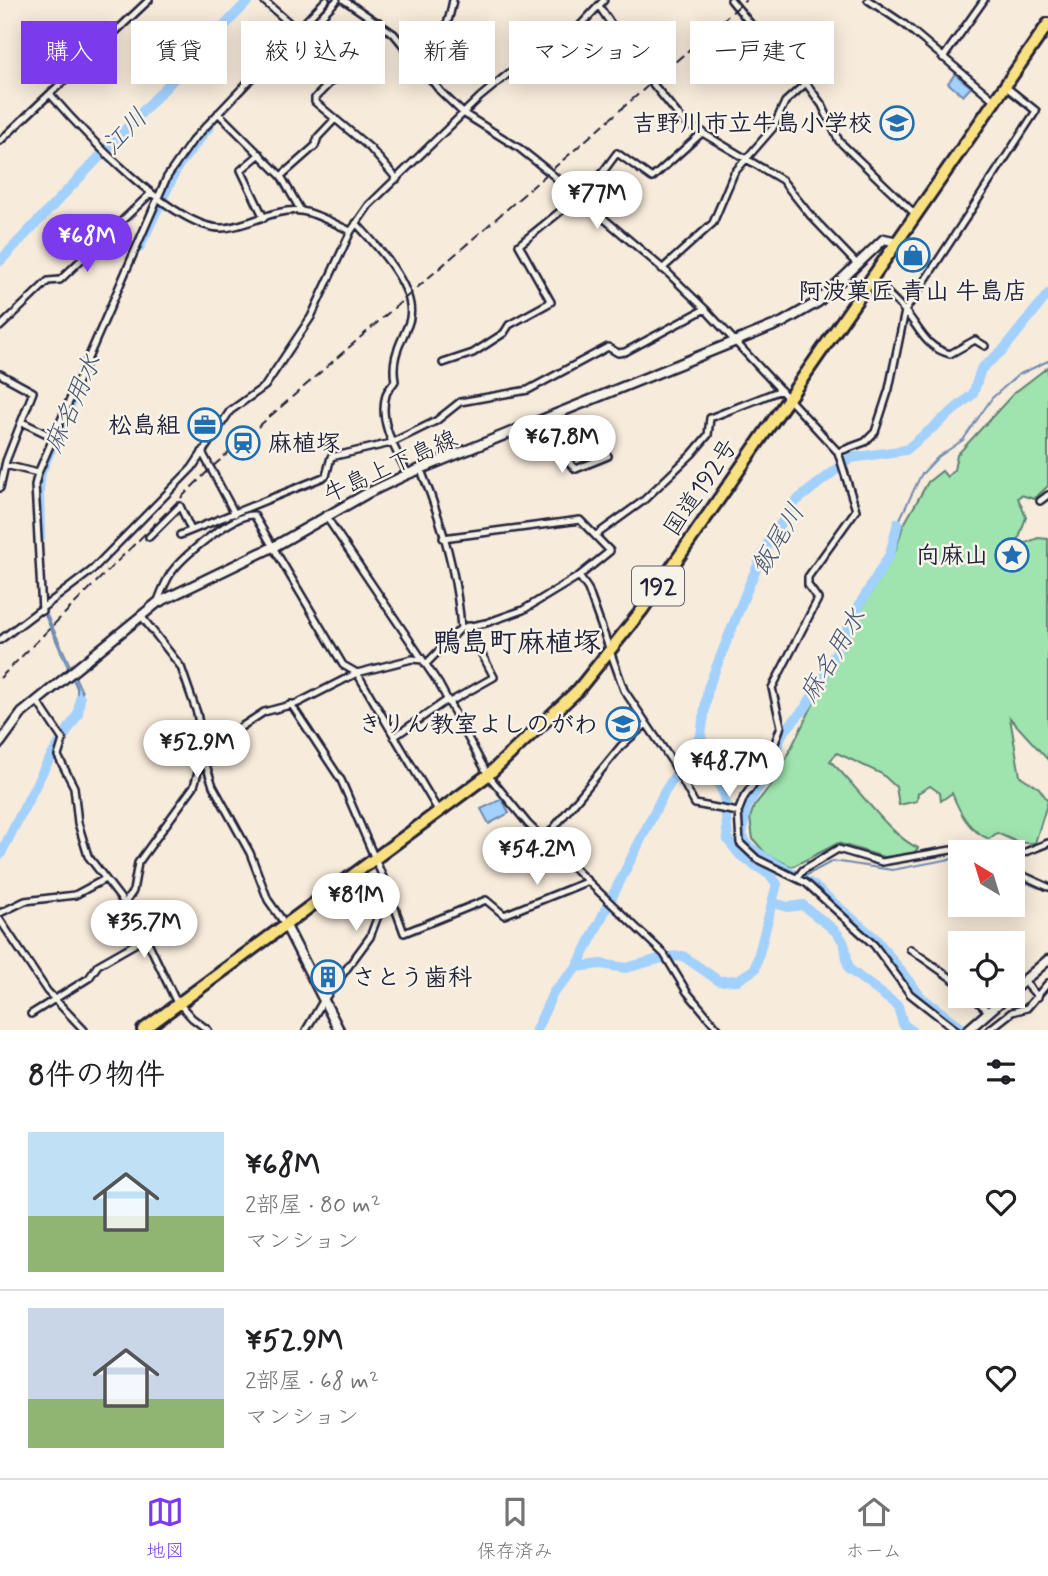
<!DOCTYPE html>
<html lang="ja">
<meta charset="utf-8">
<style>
:root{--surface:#fff;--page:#f6f6f6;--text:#202124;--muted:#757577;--line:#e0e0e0;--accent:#7c3aed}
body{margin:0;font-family:Mynerve,"Klee One",sans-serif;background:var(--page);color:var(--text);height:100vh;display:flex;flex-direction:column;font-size:26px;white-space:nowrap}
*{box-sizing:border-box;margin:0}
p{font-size:23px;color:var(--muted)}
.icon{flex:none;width:38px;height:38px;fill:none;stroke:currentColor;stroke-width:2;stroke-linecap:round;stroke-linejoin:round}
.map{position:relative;height:1030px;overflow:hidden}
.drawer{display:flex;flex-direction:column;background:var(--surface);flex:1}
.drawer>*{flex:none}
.hud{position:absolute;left:21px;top:21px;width:1006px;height:63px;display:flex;gap:14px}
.needle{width:46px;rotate:322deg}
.fabs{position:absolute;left:948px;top:840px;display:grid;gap:14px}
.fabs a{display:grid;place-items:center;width:77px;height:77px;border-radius:0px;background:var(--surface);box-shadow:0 4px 18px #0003;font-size:35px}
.price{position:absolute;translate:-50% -60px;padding:0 16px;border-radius:24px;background:#fff;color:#222;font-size:23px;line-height:46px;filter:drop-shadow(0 2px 4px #0008)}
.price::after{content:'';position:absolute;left:50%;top:42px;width:21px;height:16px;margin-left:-10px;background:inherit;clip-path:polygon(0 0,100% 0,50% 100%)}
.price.current{background:var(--accent);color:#fff}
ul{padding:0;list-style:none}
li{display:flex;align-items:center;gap:21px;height:175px;padding:0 28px}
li+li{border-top:2px solid var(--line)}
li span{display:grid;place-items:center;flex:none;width:196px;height:140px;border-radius:0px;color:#555}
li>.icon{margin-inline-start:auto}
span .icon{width:84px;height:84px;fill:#fffc;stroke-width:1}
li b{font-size:30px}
h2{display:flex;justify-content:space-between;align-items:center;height:84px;padding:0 28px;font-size:30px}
.chip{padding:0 24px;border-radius:0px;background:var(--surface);box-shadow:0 4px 18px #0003;font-size:24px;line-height:63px}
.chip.current{background:var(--accent);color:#fff}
.menu{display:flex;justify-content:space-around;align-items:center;height:98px;border-top:2px solid var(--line);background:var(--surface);font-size:19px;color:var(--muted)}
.menu a{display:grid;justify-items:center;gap:4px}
.menu .current{color:var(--accent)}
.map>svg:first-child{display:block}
.green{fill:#9fe3ae;stroke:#608274;stroke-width:2}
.water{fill:#a2d1fe;stroke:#6f8bb0;stroke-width:2}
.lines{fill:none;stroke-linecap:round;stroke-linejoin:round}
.stream{stroke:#6f8bb0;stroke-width:2}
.river{stroke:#a2d1fe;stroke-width:10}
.street-casing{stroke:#22223b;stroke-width:10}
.secondary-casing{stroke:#22223b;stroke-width:13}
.highway-casing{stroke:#22223b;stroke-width:16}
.street{stroke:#f7f3e8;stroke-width:5}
.secondary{stroke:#f7f3e8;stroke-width:8}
.highway{stroke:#f9e181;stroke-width:10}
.rail{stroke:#22223b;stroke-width:2;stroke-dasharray:10 5;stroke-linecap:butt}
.labels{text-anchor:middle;stroke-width:5;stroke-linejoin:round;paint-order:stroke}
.shield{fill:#f7f3e8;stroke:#62616f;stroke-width:2}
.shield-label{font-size:23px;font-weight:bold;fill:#22223b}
.poi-label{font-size:24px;font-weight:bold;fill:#22223b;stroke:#f7f3e8;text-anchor:end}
.street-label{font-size:24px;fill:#22223b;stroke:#f7f3e8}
.water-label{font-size:26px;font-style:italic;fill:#485776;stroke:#f7f3e8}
.quarter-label{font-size:28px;font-weight:bold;fill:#22223b;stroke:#f7f3e8}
</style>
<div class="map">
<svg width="1048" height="1030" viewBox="0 0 1048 1030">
<rect width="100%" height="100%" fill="#f7ebdb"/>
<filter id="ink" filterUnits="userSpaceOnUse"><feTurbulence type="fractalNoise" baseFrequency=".0143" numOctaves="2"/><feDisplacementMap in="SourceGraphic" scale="14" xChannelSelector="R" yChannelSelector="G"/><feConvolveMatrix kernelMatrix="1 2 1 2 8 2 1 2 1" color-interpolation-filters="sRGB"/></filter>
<g filter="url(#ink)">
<path class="green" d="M1048 367V486L1034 499 1021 495 1018 498 1026 517 1016 547 1038 538 1048 539V760L1010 718 1020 776 1039 788 1048 801 1035 843H1019L997 833 989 839C968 830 960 813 952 793L941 801 940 793 930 786 918 793 917 801 899 805 896 787 882 774 837 753 830 761C857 785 888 835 918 848L913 854 884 857 838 843 792 867 766 854 753 839 750 818 754 806 775 780 860 611 895 552 903 526 928 482 942 471 947 477 954 470 957 455 1014 393Z"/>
<path class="water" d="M955 74 971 87 963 96 948 83Z
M40 560 46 613 82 692V709L77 712V688L44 613Z
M502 799 509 813 489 824 481 809Z"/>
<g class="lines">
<path class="stream" d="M898 523 921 475 938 457 963 440 992 398 1018 375 1048 361
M803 877 833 861 892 870 961 857
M1013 877 1039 888 1044 886"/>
<path class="river" d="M297 34 330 0
M139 248 178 166 210 126
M0 261 249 0
M898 523 890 554 861 602 820 684 805 708 782 734 770 769 746 807 742 836 749 847 764 857 813 885 876 939 921 997 964 1030
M40 539 39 488 41 472 71 403
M0 855 46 765 78 714 80 698
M774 903 788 907 803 905C814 916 839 929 844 944 848 953 845 961 850 970L898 1006 903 1024 911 1030
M577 967 601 964 626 968 666 957 683 956 719 981 738 980 755 969 777 884 770 875 740 855 728 840 724 794 707 763 701 735 708 688 749 585 768 543 796 501 851 458 906 450 973 394 981 369 1004 349 1048 294
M536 1030 553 993 577 967 664 793 701 735"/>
<defs>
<path id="street" d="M263 0 303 35 337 0
M344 0 394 34 441 92 463 113 519 148 548 171 668 273 705 309 838 452 856 510 808 577V585L818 599 772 688 781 726 767 766 744 797 738 812 740 843 757 859 806 883 874 945 910 994 956 1030
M731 0 777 56 806 83 822 105 839 141 916 215
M868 0 904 24 994 100
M599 6 644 73 684 122 782 180 810 215 857 264
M379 22 351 61 315 98V102L370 148 397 179
M406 49C441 41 446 36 453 0
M943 58 984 0
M50 94C81 130 174 229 222 228 248 227 275 207 301 211 317 213 336 225 351 231
M218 113 281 176 301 211
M0 141 149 0
M260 154 241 170 264 218
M281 176 315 146 318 137 335 119
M582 200 617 153 652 178 703 132
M356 223C376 245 422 292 408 325 399 346 391 359 395 381 392 386 387 390 386 395 378 422 396 451 408 474
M662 269 713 223 734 173 773 128 785 102 806 83
M873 279C883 289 894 299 904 310 920 328 924 347 950 354L975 340 985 346
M0 327 48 281 60 280 150 194
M443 363 473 353 504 333 509 325 551 302 519 245 578 197
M0 374 33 392 6 461 0 488
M552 417 571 465 576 469 608 456
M22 422 53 437
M202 452 235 514
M838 452 865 442 875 432 889 389 905 311 1036 111 1005 86
M5 465 38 473
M421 470C441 519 457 574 461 628
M1040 501 1048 495
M325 515 439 684 488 775 528 824 664 954 687 992 719 1030
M180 535 326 476 331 457 391 443 436 421 460 402 528 390 608 347 618 353 625 352 705 309
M596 535 643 501 692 454 708 435 710 418 781 390
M149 537 180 506 191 530
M443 538 580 520 610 551 579 576
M157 603C161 593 165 582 171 573 183 556 233 514 254 515L343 665 357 673 439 812
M42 611 35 485 38 473 167 177 192 141 326 0
M142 617 181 667 197 713 207 768 213 786 250 853 268 900 285 924
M0 640 91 571 192 468 230 411 265 386 311 317 351 231 369 205 480 97 537 50 577 29 604 0
M426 664 461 628 486 623 523 610 579 576 588 589 624 690 673 763 695 804 738 812
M37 701 63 740 58 756 74 787 78 823 88 856 138 921 175 999 192 1018 208 1030
M448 703 494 677 467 626
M291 704 341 780 388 889 370 937 323 1001 306 1030
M394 737 447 700
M544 840 621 746 646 724
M1013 857 1048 843
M1013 871 1048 887
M797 878 803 870 838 849 882 862 951 850 961 853
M388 889 404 933 486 900 504 915 586 882
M125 903 133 891 138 863 194 786 204 751 264 712 298 703 357 673 412 659 423 660
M0 913 25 901 75 895 105 879
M0 920 47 991 84 1030
M910 949 961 985
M1024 981 1038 997
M972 996 989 1012
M31 1014 89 978 98 965 147 937
M989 1030 1012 1012 1027 1008 1048 983"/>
<path id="secondary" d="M0 743 22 713 157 603 275 546 366 494 408 474 783 322 818 302 884 239 898 242
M285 924 339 1030
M1013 990 1048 960
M968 1030 1007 996"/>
<path id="highway" d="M143 1030 488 775 578 690 642 610 1048 24"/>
</defs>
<use href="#street" class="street-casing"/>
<use href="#secondary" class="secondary-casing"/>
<use href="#highway" class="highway-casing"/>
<use href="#street" class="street"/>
<use href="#secondary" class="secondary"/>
<use href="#highway" class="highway"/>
<path class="rail" d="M0 678 211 468 746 0"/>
</g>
</g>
<defs>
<symbol id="school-ring" viewBox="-11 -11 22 22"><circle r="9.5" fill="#f7f3e8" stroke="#1f6fb2" stroke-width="1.5"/><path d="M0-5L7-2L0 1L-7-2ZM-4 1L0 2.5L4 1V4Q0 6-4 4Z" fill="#1f6fb2"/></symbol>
<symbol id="shop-ring" viewBox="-11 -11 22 22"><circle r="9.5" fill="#f7f3e8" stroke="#1f6fb2" stroke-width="1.5"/><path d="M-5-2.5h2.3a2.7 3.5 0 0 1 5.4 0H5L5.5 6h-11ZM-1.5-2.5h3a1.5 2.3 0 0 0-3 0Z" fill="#1f6fb2"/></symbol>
<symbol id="office-ring" viewBox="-11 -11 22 22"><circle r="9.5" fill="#f7f3e8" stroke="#1f6fb2" stroke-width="1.5"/><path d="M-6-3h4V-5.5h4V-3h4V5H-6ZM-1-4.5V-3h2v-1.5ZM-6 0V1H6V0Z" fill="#1f6fb2"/></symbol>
<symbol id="station-ring" viewBox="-11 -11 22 22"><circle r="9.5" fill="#f7f3e8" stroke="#1f6fb2" stroke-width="1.5"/><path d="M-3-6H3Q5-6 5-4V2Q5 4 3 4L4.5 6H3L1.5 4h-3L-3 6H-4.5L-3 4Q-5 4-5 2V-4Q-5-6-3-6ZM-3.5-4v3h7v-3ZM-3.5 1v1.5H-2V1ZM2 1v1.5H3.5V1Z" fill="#1f6fb2"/></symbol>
<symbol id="sight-ring" viewBox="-11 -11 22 22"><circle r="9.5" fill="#f7f3e8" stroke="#1f6fb2" stroke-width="1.5"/><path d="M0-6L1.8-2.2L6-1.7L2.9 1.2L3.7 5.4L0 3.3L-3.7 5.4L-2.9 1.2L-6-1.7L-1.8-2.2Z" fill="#1f6fb2"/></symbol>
<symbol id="building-ring" viewBox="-11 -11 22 22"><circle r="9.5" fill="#f7f3e8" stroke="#1f6fb2" stroke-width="1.5"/><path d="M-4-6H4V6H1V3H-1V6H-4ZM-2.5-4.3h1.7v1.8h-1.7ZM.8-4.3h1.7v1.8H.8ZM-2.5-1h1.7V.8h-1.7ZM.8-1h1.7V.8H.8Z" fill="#1f6fb2"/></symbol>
</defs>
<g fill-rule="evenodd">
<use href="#school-ring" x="878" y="104" width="38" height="38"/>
<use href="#shop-ring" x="894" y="236" width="38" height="38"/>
<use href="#office-ring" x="186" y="406" width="38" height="38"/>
<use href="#station-ring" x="224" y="424" width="38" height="38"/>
<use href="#sight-ring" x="993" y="536" width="38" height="38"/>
<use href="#school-ring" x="604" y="705" width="38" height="38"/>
<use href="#building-ring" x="309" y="958" width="38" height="38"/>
</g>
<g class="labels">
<rect class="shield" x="632" y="566.5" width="52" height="39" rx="5"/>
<g class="shield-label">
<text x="658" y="594">192</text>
</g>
<g class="poi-label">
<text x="872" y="131">吉野川市立牛島小学校</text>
<text x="913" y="299" text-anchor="middle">阿波菓匠 青山 牛島店</text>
<text x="180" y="433">松島組</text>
<text x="268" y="451" text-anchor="start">麻植塚</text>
<text x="988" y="563">向麻山</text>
<text x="598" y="732">きりん教室よしのがわ</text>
<text x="352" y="985" text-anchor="start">さとう歯科</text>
</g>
<g class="street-label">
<text transform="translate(390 466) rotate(-24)" y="8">牛島上下島線</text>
<text transform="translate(700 487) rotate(-56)" y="8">国道192号</text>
</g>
<g class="water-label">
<text transform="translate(124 131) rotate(-46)" y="9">江川</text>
<text transform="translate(72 403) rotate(-66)" y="9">麻名用水</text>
<text transform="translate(777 539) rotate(-59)" y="9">飯尾川</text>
<text transform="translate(832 655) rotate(-59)" y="9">麻名用水</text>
</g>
<g class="quarter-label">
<text x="517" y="651">鴨島町麻植塚</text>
</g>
</g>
</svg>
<div class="fabs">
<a><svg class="needle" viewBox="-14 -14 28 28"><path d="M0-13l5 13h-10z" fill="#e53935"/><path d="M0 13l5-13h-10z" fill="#757577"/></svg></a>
<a><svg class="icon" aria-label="locate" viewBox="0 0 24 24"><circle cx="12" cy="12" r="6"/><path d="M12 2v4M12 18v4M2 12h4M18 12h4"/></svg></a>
</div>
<b class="price" style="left:597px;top:231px">¥77M</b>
<b class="price current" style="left:87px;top:274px">¥68M</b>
<b class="price" style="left:562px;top:475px">¥67.8M</b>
<b class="price" style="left:197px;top:780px">¥52.9M</b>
<b class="price" style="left:729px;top:799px">¥48.7M</b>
<b class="price" style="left:537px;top:887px">¥54.2M</b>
<b class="price" style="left:356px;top:933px">¥81M</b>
<b class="price" style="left:144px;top:960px">¥35.7M</b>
<div class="hud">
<a class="chip current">購入</a>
<a class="chip">賃貸</a>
<a class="chip">絞り込み</a>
<a class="chip">新着</a>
<a class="chip">マンション</a>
<a class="chip">一戸建て</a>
</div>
</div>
<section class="drawer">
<h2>8件の物件<svg class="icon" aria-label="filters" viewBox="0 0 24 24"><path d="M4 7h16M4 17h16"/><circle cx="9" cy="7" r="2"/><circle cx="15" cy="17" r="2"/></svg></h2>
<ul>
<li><span style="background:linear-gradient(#bfe0f5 60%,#8fb573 0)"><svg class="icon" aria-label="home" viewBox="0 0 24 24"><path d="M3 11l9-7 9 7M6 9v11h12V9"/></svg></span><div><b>¥68M</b><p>2部屋 · 80 m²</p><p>マンション</p></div><svg class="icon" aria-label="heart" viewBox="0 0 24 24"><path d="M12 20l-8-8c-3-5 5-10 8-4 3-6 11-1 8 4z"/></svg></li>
<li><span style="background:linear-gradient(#c9d6e8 65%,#8fb573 0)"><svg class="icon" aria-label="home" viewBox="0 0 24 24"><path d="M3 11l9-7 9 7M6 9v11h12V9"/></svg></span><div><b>¥52.9M</b><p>2部屋 · 68 m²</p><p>マンション</p></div><svg class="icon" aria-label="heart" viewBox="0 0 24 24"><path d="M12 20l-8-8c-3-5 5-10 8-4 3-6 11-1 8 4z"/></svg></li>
</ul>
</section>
<nav class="menu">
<a class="current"><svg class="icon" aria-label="map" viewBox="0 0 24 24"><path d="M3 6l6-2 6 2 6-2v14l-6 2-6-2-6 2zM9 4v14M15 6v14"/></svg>地図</a>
<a><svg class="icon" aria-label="saved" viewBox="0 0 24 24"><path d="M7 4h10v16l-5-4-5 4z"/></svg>保存済み</a>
<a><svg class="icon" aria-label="home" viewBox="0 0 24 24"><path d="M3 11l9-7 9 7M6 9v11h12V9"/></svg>ホーム</a>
</nav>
